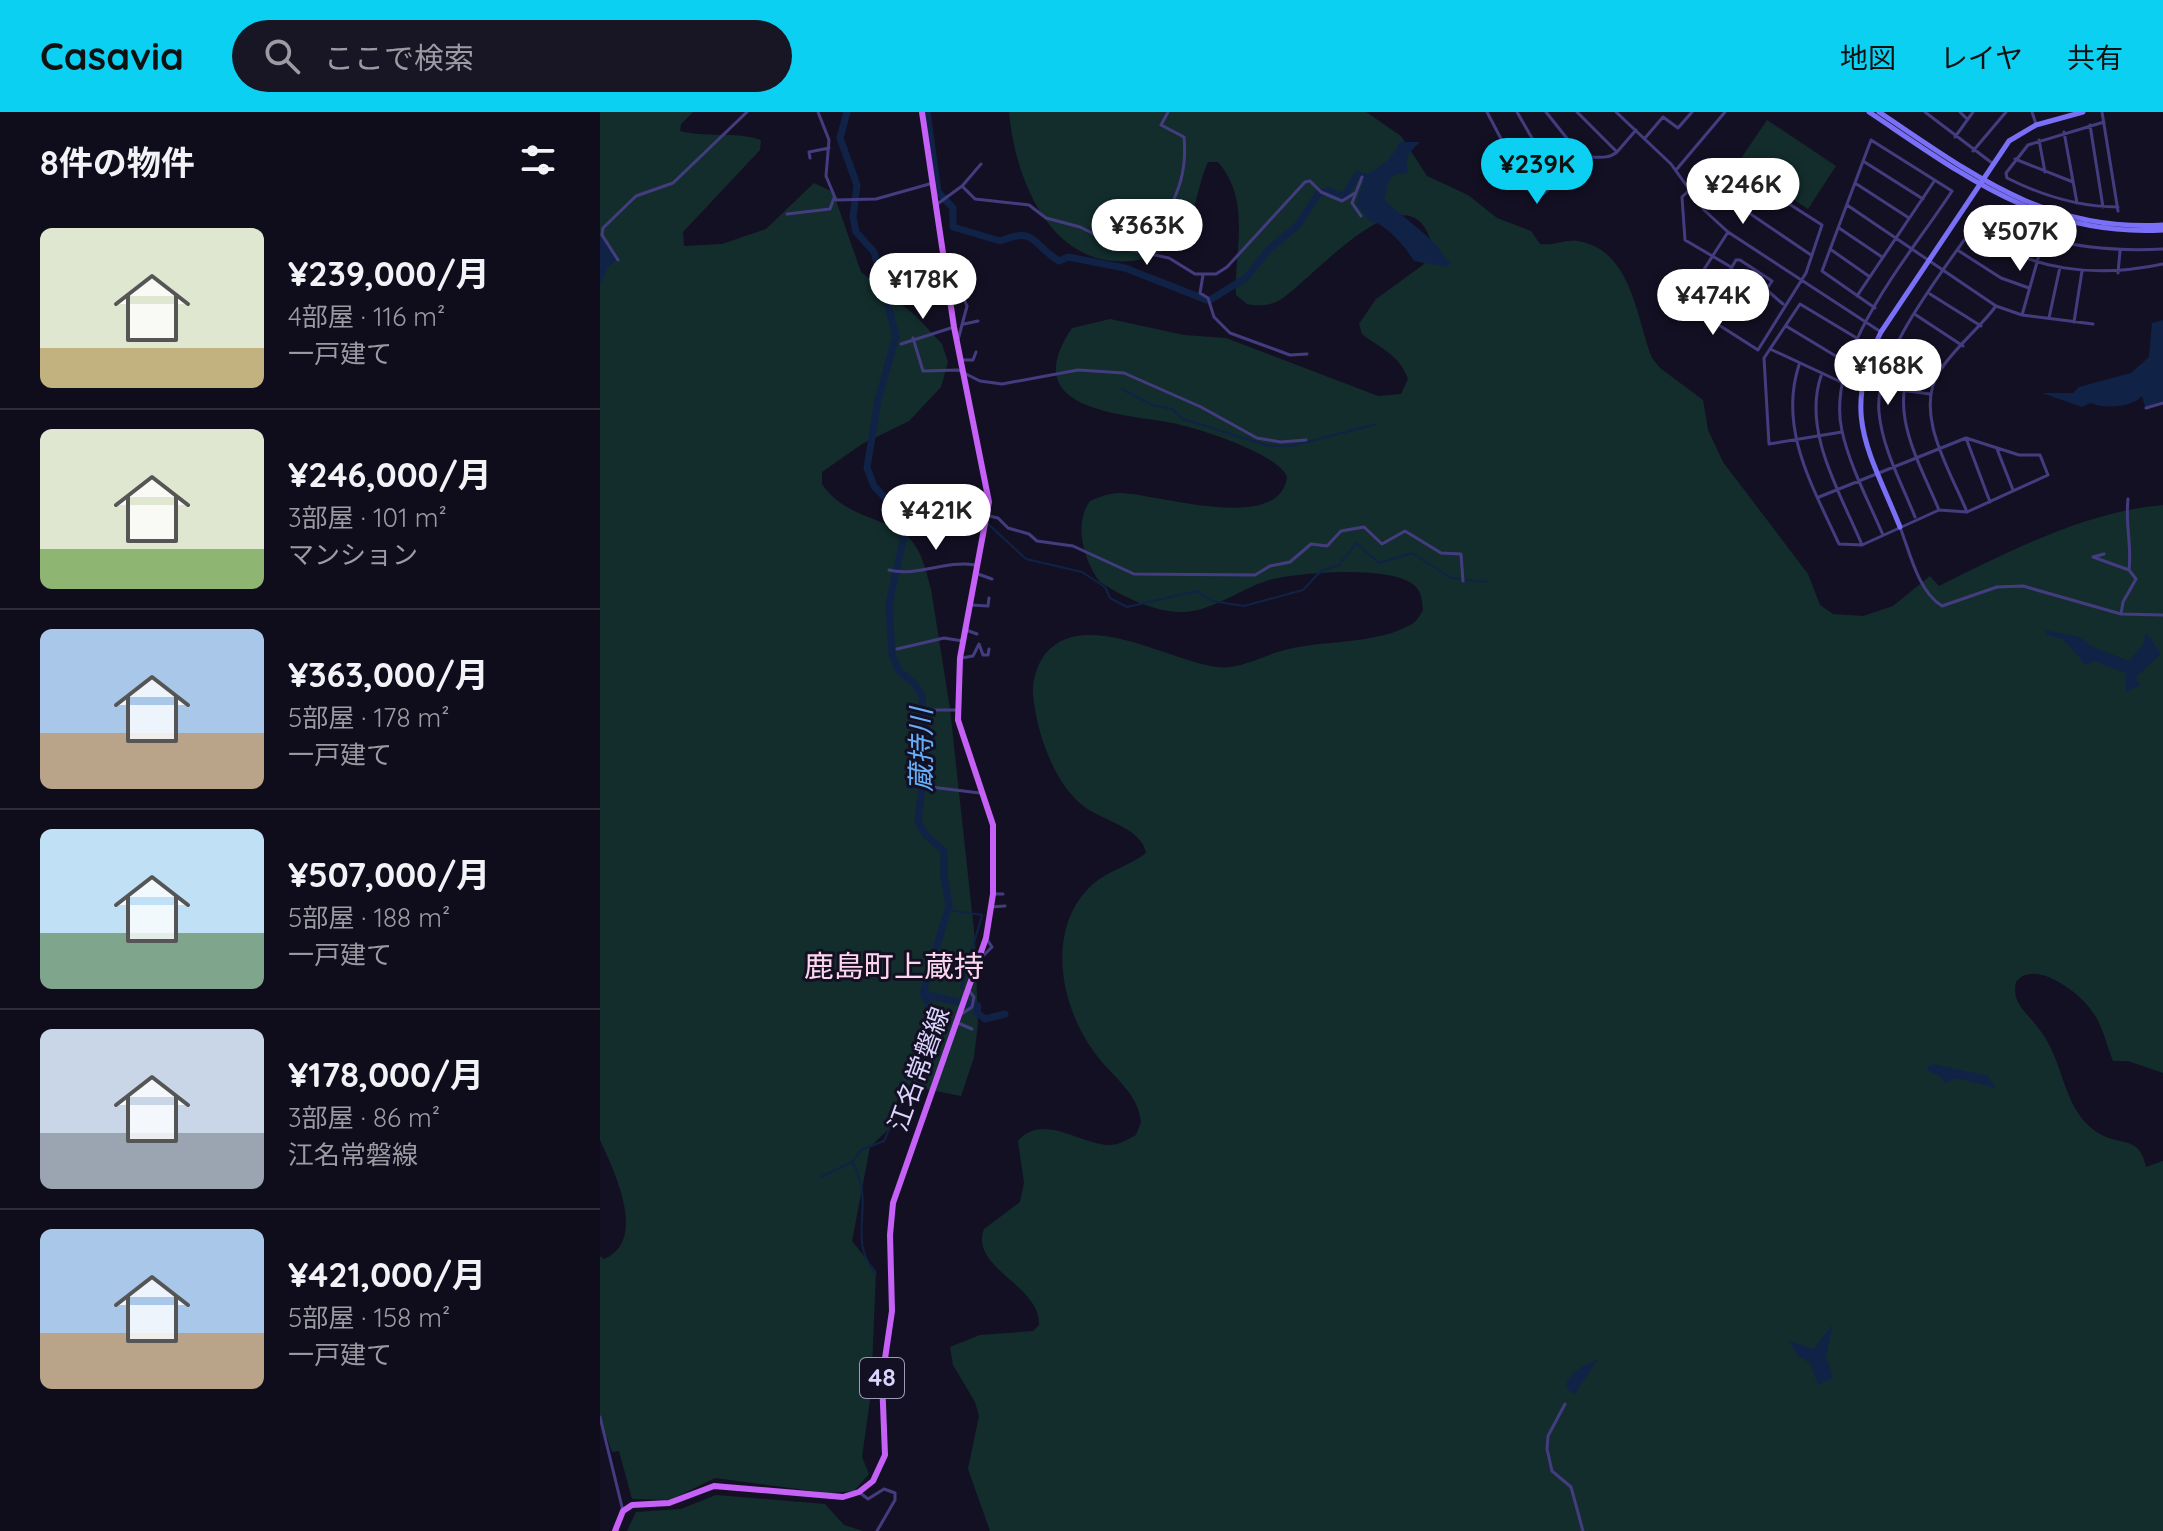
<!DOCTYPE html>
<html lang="ja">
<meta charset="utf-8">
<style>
:root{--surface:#0f0c1b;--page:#181524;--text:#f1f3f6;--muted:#9b9ba3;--line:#2f2c3a;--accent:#0bd0f2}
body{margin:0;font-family:Quicksand,"Noto Sans JP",sans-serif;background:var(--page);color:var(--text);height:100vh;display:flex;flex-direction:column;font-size:30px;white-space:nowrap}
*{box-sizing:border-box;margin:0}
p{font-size:26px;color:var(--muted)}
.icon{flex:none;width:44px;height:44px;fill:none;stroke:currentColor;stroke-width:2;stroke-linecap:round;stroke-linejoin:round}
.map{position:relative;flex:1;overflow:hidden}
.sheet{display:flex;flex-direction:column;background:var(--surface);width:600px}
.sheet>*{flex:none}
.price{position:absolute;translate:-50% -68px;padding:0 18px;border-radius:28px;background:#fff;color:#222;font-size:26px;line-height:52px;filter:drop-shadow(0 2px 4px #0008)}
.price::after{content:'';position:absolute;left:50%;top:48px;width:24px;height:18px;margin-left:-12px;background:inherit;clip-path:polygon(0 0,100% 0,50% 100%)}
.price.on{background:var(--accent);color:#111}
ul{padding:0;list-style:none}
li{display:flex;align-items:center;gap:24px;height:200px;padding:0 40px}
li+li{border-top:2px solid var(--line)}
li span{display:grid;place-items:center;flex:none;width:224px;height:160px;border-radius:12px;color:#555}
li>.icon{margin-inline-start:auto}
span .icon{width:96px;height:96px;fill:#fffc;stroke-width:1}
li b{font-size:34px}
h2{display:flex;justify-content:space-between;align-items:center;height:96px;padding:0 40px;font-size:34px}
header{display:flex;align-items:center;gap:48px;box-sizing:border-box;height:112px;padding:0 40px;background:var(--accent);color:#111}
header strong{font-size:38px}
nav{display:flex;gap:44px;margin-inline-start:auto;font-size:28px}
.search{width:560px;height:72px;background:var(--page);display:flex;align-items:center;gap:20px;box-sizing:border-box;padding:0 28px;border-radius:44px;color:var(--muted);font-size:30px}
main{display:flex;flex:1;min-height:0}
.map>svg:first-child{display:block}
.green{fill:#132d2d}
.water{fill:#102347}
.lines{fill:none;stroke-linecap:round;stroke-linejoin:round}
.stream{stroke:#102347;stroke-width:2}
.river{stroke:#102347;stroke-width:7}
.street{stroke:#433d80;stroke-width:3}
.secondary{stroke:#7a70f8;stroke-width:5}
.primary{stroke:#c661f8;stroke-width:6}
.labels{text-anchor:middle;stroke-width:6;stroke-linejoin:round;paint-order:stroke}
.shield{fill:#141024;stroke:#9f99bc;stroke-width:2}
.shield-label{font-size:24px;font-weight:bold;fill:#dbd4fd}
.street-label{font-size:26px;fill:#dbd4fd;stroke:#141024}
.water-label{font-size:28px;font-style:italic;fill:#67aef8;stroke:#141024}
.quarter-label{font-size:30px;fill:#fdd6ed;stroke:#141024}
</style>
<header>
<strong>Casavia</strong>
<div class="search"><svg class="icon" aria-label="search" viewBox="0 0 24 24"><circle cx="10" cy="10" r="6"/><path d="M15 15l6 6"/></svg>ここで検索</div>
<nav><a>地図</a><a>レイヤ</a><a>共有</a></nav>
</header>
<main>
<section class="sheet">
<h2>8件の物件<svg class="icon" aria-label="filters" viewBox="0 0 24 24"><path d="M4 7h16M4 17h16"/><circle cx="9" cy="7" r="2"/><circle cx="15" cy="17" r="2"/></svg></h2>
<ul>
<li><span style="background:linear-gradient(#dfe7d0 75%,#c2b280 0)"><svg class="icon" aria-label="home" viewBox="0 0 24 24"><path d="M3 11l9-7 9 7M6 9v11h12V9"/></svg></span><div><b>¥239,000/月</b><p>4部屋 · 116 m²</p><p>一戸建て</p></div></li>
<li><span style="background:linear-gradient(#dfe7d0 75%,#8fb573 0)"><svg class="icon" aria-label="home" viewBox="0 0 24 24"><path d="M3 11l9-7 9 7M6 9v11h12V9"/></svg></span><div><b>¥246,000/月</b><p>3部屋 · 101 m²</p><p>マンション</p></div></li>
<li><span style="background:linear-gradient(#a9c7e8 65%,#b9a48a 0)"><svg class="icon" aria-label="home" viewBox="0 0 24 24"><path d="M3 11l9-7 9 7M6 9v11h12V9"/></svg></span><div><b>¥363,000/月</b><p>5部屋 · 178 m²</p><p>一戸建て</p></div></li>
<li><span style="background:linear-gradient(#bfe0f5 65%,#7fa58c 0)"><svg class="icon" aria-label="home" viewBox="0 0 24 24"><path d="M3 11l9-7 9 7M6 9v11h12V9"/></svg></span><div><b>¥507,000/月</b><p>5部屋 · 188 m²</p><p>一戸建て</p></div></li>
<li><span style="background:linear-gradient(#c9d6e8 65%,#9aa5b1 0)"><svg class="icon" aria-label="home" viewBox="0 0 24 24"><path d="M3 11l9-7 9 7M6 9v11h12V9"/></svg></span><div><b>¥178,000/月</b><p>3部屋 · 86 m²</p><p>江名常磐線</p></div></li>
<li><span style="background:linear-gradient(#a9c7e8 65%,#b9a48a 0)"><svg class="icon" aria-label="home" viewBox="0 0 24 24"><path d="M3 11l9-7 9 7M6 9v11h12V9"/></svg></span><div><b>¥421,000/月</b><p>5部屋 · 158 m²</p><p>一戸建て</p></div></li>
</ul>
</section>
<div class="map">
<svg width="1563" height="1419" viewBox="0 0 1563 1419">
<rect width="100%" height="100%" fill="#141024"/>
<path class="green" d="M0 0H93L81 12 80 19C107 26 135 19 161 28L160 38 83 120 84 134 122 132 166 117 214 71 233 80 261 160 316 204 342 232 348 250 341 275 309 309 262 332 222 360V372C247 409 292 405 312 429 323 443 326 460 331 477L350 597 375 828 378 911 374 945 361 984 316 975 299 978 293 1013 270 1035 252 1129 276 1159 271 1281 262 1345 269 1362 254 1379 228 1381 115 1366 70 1388 32 1387 19 1339 12 1340 0 1306V1144L4 1147C49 1128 13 1057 0 1028Z
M409 0H766L801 24 827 64 868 83 897 106 931 119 940 132C953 134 965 127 978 129 1032 138 1036 206 1052 246L1060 256 1103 288 1108 318 1123 350 1208 462 1220 493 1233 502 1263 504 1293 494 1330 464 1339 474C1410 439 1484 400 1563 393V961L1528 949H1513C1507 934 1503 915 1494 902 1483 883 1435 845 1416 870 1411 892 1427 900 1439 917 1465 949 1461 994 1495 1019 1519 1036 1539 1021 1546 1055L1563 1049V1419H390L368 1357 379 1304 375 1290 353 1253 350 1235 380 1223 433 1219 439 1213C441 1173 369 1156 384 1117L420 1090 424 1071 418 1029C442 1001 478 1031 507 1033 517 1034 527 1028 536 1023L541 1010C538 981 515 967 498 945 461 899 443 817 493 772 509 758 530 754 546 741 542 715 499 708 481 692 453 669 436 618 433 582 432 569 437 553 445 542 484 495 569 549 617 555 638 558 661 545 681 539 722 527 774 534 812 512 817 509 820 503 823 498 822 490 822 481 816 475 796 452 694 460 666 469 639 478 609 501 580 500 551 499 524 485 500 470 484 449 473 412 490 389 500 385 509 381 520 381 554 381 680 423 687 365 678 341 593 314 567 310 513 301 418 296 472 216L510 207 584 223 626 226 778 284 801 282 808 267C799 242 781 237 762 222L759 212 776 187 823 153 831 130C808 50 707 174 678 189 669 194 657 194 647 192L636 183C634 136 652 90 618 50H608C597 73 597 103 580 124 569 139 549 147 532 149 450 157 415 67 409 0Z
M1167 8 1236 54 1208 97 1138 51Z
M116 1383 225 1392 244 1413 263 1419H27L36 1400 81 1397Z"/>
<path class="water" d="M800 30H820C810 39 804 47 808 61L796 62 789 68 784 88C796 99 831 125 839 137 844 144 844 146 851 150L847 155 814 149C806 135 784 110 770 109L756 92 766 63C782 54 793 46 800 30Z
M0 124 17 148 8 155 0 174Z
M1563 208V289L1545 295 1542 284C1534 294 1506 298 1491 291L1482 295 1442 281H1473L1479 275 1531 261 1549 245 1552 211Z
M1445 518 1480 525 1493 535 1529 549 1543 533 1546 520 1561 542 1536 565 1540 573 1526 580 1525 561 1494 549 1486 553 1463 527 1447 523Z
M1333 952 1388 964 1396 976 1357 966 1344 971 1342 965 1328 959V954Z
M1233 1212 1226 1244 1233 1266 1218 1273 1210 1251 1198 1244 1189 1229 1214 1237Z
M997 1248 974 1283 966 1275C969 1260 984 1253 997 1248Z"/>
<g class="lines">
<path class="stream" d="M522 277 552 293 572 297 583 307 669 334H691L777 312
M305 417 359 408 385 409 426 447 482 460 505 475 510 486 527 495 597 479 612 489 644 494 703 478 721 459 739 453 756 431 779 451 812 441 851 466 887 470
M347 798 382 803 361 876 364 877
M253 1051C277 1096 245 1124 276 1162
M221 1065 252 1050 261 1038 284 1029 300 993 301 979 318 970 341 914"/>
<path class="river" d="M247 0 240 26 257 73 253 105 256 120 274 140 296 224 278 288 267 356 274 374 302 405 305 419 289 492 292 543 299 559 315 572 322 584 326 639 318 710 326 723 344 739V765L349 793 323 882 341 914
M327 0 338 80 353 96V115L400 129C436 114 431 132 459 149L468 145 525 156 607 188
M610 188 647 165 669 137 697 114 719 81 728 79 744 85 757 63 772 66
M323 882 378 894 377 901 385 907 405 902"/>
<path class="street" d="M218 0 229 28 226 64 236 88 276 87 333 71
M887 0 910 44 943 82C955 74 961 56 974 49 988 40 1004 51 1017 40
M917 0 936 33 960 62
M946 0 981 44
M977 0 1017 40 1036 18
M1016 0 1071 52 1104 98 1128 120 1281 220
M1325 0 1392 51
M1360 0 1367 7
M1432 0 1436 12
M1502 0 1518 99
M1504 10 1428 33 1406 61 1407 66C1441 83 1479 95 1518 95
M1490 13 1503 95
M1464 20 1477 91
M1355 25 1373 0
M1045 26 1063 5 1078 16 1092 0
M1439 28 1445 60
M1373 39 1406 0
M210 46 209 40 229 36
M1415 47 1473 70
M1263 49 1323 87
M1076 58 1125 0
M1102 69 1211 143
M1255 71 1309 106
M363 73 381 52
M336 93 362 74 375 87 429 93 446 106 480 115 522 136 569 146 595 162H616L627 155 705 70 710 69 721 80 742 89 755 81
M1247 93 1396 194 1422 203 1493 212
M187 102 230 97 234 86
M761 104 752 91 762 65
M1239 116 1282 145
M1128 120 1085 187 1086 192 1158 238 1206 161 1222 113 1121 48 1082 85 1085 128 1131 155
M1372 120C1434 158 1492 167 1563 152
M1230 137 1270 165
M1359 139 1401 166 1429 176
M551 142C564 98 589 78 584 25L561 13 568 0
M346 145 367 194 358 228
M18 148 2 123 3 116 36 84 73 71 147 0
M1136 148H1140L1172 169 1152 200 1118 179Z
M1518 161 1520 139
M603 163 600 181 608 186 614 205 630 221 690 243 707 242
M1168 179 1183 192
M1330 182 1381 214
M1257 184 1335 68
M1275 196 1222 159 1271 28 1352 79C1310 144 1224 240 1242 319 1250 355 1269 390 1283 423
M1316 203 1363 234
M1422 203 1444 126
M1449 206 1460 155
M1474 210 1482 159
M364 212 378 209
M1186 214 1244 249
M313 226 323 259 358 258 380 269 402 272 478 258 524 261 601 295 657 326 681 330 706 328
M301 232 354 215
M1170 237 1241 270 1330 282
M360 248H373L376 240
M1199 253C1178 317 1213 375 1239 432L1262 433 1339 398 1367 400 1448 363 1440 343H1419L1366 326 1219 385
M1221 264C1202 320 1241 382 1262 433
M1546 296 1563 291
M1242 320 1169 332 1164 246 1200 192 1255 225
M1366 326 1390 390
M1397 337 1413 378
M1528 387C1525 412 1532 433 1529 458
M1339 398C1318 347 1283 292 1319 240L1343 255
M1367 400C1351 360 1313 302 1339 260 1354 236 1379 217 1396 194
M1315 405C1302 372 1282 336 1279 300 1273 242 1350 151 1383 101 1401 102 1425 121 1445 126 1484 137 1523 139 1563 137
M311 414 376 401 398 406 408 416 429 422 437 429 473 434 534 462 655 463 670 454 690 450 711 432 727 434 741 419 764 415 782 432 805 419 841 441 861 442 863 469
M1300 415C1310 441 1318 479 1342 494L1397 475 1423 474 1521 502 1563 503
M1504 442 1493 445 1529 458 1536 467 1523 490 1521 502
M289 458C317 465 345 448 375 453
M378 462 392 467
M371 493 388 494 389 486
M366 518 377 522
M297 537 344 526 363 529
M362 546 373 544 379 532 383 543H388L389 537
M329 598H358
M322 674 380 681
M393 782H403
M391 795 405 794
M381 846 392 835 386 826
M360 903 372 895 374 885 370 880
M358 911 372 917
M965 1292 948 1324 947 1337 952 1359 971 1375 983 1419
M0 1305 23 1399
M259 1380 268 1387 284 1377 295 1381V1388L277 1419"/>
<path class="secondary" d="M1269 0C1365 64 1441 125 1563 118
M1279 0C1372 62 1445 120 1563 113
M1300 415C1269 338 1240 302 1281 220L1409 29 1436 13 1483 0"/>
<path class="primary" d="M15 1419 23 1399 32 1393 69 1391 114 1374 243 1385 259 1380 273 1369 285 1343 282 1267 292 1199 290 1123 293 1091 386 826 393 782V713L358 608 360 546 389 390 354 215 322 0"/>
</g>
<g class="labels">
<rect class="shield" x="260" y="1246" width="44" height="40" rx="6"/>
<g class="shield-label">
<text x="282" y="1274">48</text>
</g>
<g class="street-label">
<text transform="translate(319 957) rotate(-70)" y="9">江名常磐線</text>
</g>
<g class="water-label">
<text transform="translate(321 638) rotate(-90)" y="10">蔵持川</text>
</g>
<g class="quarter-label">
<text x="294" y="865">鹿島町上蔵持</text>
</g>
</g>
</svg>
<b class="price on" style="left:937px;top:94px">¥239K</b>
<b class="price" style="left:1143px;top:114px">¥246K</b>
<b class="price" style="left:547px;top:155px">¥363K</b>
<b class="price" style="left:1420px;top:161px">¥507K</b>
<b class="price" style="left:323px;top:209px">¥178K</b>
<b class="price" style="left:1113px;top:225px">¥474K</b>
<b class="price" style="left:1288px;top:295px">¥168K</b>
<b class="price" style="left:336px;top:440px">¥421K</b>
</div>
</main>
